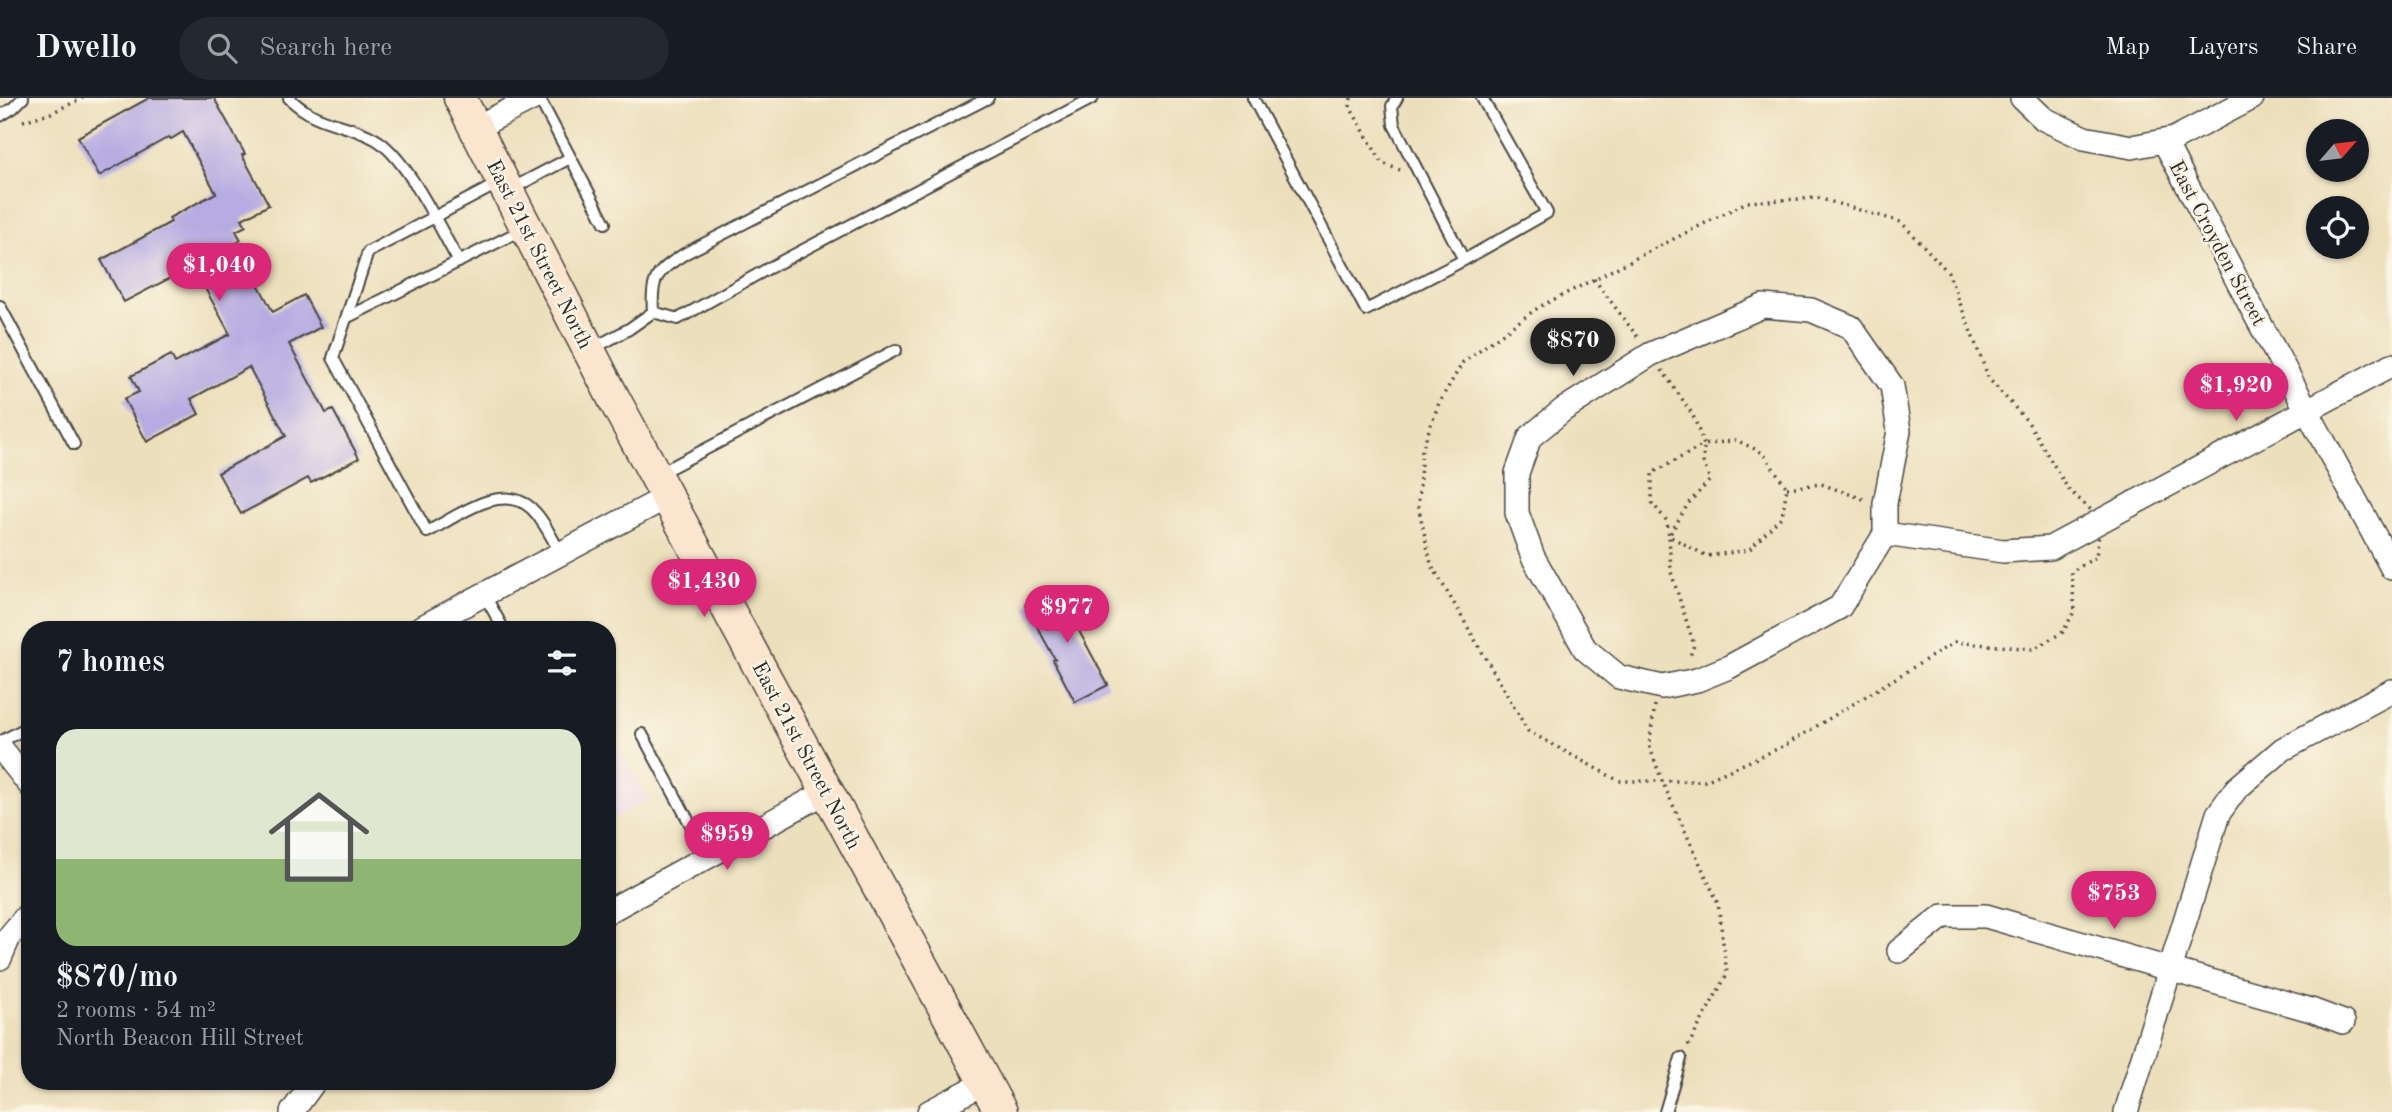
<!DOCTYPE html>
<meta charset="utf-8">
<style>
:root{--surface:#171b24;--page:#242831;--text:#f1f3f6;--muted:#9ea1a6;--line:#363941;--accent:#db2777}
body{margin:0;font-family:"Old Standard TT",serif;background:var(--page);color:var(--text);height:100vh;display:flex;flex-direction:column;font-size:26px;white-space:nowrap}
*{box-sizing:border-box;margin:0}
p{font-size:23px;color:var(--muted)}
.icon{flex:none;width:38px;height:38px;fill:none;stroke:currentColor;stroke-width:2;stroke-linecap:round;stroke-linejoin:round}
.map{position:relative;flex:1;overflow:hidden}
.drawer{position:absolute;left:21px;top:523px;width:595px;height:469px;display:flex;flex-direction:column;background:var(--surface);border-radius:28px;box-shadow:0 2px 5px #0004}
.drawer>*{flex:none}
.needle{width:46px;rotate:62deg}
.fabs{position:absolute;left:2306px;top:21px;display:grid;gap:14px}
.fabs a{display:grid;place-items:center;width:63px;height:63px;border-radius:50%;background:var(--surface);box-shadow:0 2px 5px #0004;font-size:35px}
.price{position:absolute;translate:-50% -60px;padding:0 16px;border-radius:24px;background:var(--accent);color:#fff;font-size:23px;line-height:46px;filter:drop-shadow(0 2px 4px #0008)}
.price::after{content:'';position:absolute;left:50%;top:42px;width:21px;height:16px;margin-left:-10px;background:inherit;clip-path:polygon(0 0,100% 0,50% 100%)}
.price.on{background:#222;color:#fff}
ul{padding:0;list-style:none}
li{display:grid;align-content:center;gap:14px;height:371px;padding:0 35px}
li+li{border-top:2px solid var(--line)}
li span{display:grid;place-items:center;height:217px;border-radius:21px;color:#555}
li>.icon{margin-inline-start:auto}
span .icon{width:126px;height:126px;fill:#fffc;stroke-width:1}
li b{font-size:30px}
h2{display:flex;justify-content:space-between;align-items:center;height:84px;padding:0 35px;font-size:30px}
header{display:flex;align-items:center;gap:42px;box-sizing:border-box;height:98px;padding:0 35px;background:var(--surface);border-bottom:2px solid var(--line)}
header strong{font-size:33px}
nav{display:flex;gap:38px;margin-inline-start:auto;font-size:24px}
.search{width:490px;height:63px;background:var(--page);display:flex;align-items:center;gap:18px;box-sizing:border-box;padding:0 24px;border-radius:38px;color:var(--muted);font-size:26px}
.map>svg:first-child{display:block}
.built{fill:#ebd1eb}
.building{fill:#b6abe2}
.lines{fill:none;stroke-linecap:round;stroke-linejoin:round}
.lane-casing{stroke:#484641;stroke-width:14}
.street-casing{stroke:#484641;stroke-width:26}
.secondary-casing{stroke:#484641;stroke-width:35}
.path{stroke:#484641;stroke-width:3.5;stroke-dasharray:2 5;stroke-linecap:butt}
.lane{stroke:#fff;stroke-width:10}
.street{stroke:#fff;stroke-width:23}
.secondary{stroke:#fbe5cf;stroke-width:32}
.labels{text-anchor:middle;stroke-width:5;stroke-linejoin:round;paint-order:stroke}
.street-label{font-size:21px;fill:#2b2b2b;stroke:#fcf5e5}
</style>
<header>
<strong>Dwello</strong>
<div class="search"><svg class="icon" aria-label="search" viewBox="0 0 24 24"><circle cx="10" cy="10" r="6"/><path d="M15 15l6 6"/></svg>Search here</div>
<nav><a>Map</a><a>Layers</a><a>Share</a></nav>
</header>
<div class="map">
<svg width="2392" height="1014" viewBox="0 0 2392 1014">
<rect width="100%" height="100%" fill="#fcf5e5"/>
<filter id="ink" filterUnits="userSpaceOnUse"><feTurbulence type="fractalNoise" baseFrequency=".0143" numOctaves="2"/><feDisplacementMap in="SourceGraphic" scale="14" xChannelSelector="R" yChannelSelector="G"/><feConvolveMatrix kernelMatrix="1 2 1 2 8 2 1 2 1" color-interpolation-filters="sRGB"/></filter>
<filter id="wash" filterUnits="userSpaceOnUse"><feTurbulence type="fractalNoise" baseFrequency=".00686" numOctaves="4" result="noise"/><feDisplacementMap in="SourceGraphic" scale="28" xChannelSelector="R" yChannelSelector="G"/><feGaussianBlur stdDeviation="1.57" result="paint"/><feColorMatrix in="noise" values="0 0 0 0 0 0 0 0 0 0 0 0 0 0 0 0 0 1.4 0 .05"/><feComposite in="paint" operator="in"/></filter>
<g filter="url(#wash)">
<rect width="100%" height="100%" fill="#ecdfbc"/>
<path class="built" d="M607 626 648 702 607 724Z"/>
<g id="blocks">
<path class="building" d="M149 0H214L245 56 242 57 269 107 242 121 246 128 236 133 241 142 236 145 273 214 304 197 321 229 289 246 326 315 333 312 359 360 311 385 308 380 241 416 218 375 286 338 249 269 191 301 199 316 147 344 124 301 139 294 131 278 171 257 175 265 230 236 193 168 124 204 101 162 171 124 169 120 216 95 183 34 171 41 169 39 99 78 78 39Z
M1056 490 1108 587 1075 604 1053 562 1055 561 1025 507Z"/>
</g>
</g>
<g filter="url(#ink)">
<use href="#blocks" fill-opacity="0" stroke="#484641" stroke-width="2"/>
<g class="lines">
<defs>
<path id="lane" d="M289 0C317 28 345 24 375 41 407 59 440 131 459 164
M539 0 605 125
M1253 0 1366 212 1464 162 1394 27 1392 8 1397 0
M0 18 13 10 23 0
M499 85 368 154 333 260 427 434C455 420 501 383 531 410 544 422 552 441 561 456
M511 91 570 60
M1464 162 1547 115 1482 0
M0 208 74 346
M653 214C651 179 656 174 686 155L988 0
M346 220 524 131
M592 251 629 231 653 214 678 221 769 170 1093 0
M658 376 896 252
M484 496 504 532
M642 636 708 759
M0 644 30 628
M1665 1014 1681 960"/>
<path id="street" d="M2022 0 2044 21 2084 40 2132 49 2174 41 2252 0
M475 30 534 0
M2164 43 2256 218 2392 470
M1885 436 1840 509 1729 569 1697 582 1662 589 1619 579 1585 551 1533 459 1517 415V375L1530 339 1563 312 1651 256 1763 208 1811 212 1851 229 1892 288 1899 333 1885 405V436L2003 453 2050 450 2392 267
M417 532 667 399
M0 649 30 687
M607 814 826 694
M1899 853 1943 818H1986L2311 912 2343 924
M0 860 9 839 30 814
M292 1014 314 984
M929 1014 984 985
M2126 1014 2218 716 2236 691 2283 651 2392 593"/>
<path id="secondary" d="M460 0 614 301 1001 1014"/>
</defs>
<use href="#lane" class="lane-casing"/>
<use href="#street" class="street-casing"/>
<use href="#secondary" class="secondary-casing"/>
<path class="path" d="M1351 0 1350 9 1382 65 1400 72
M23 23 51 15 83 0
M1818 100 1901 124 1948 174 1989 281 2028 324 2068 391 2101 421 2096 459 2071 474 2075 512 2063 534 2033 551 1955 544 1784 648 1705 683H1619L1528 633 1431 466 1418 407 1422 351 1439 305 1463 264 1539 209 1747 104Z
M1594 181 1639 241
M1662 272 1693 317 1704 347 1652 375V405L1667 423 1669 438 1707 458 1749 452 1782 418 1787 390 1763 355 1736 342 1704 347 1703 364 1710 382 1688 406 1669 438 1671 474 1694 547 1689 561
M1787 390 1821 386 1866 402
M1655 607 1649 647 1662 683 1718 805 1727 876 1688 948
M272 984 277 987 280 984"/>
<use href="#lane" class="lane"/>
<use href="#street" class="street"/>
<use href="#secondary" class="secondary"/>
</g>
</g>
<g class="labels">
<g class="street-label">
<text transform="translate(2218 145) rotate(62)" y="7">East Croyden Street</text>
<text transform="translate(540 156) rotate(63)" y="7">East 21st Street North</text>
<text transform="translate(807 657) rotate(62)" y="7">East 21st Street North</text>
</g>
</g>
</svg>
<div class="fabs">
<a><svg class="needle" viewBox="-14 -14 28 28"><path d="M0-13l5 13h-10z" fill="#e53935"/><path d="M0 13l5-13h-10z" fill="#9ea1a6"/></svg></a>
<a><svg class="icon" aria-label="locate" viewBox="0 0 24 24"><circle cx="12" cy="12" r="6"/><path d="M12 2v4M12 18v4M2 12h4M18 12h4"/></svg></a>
</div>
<b class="price" style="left:219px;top:205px">$1,040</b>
<b class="price on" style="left:1573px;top:280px">$870</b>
<b class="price" style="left:2236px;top:325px">$1,920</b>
<b class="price" style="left:704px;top:521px">$1,430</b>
<b class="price" style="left:1067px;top:547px">$977</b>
<b class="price" style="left:727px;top:774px">$959</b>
<b class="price" style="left:2114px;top:833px">$753</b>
<section class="drawer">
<h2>7 homes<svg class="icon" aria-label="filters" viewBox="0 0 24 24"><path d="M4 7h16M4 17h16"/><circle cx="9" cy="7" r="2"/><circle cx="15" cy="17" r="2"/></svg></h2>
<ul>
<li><span style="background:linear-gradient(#dfe7d0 60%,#8fb573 0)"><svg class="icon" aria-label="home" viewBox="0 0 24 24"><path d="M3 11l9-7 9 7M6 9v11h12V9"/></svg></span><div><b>$870/mo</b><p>2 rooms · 54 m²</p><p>North Beacon Hill Street</p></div></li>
</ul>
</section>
</div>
